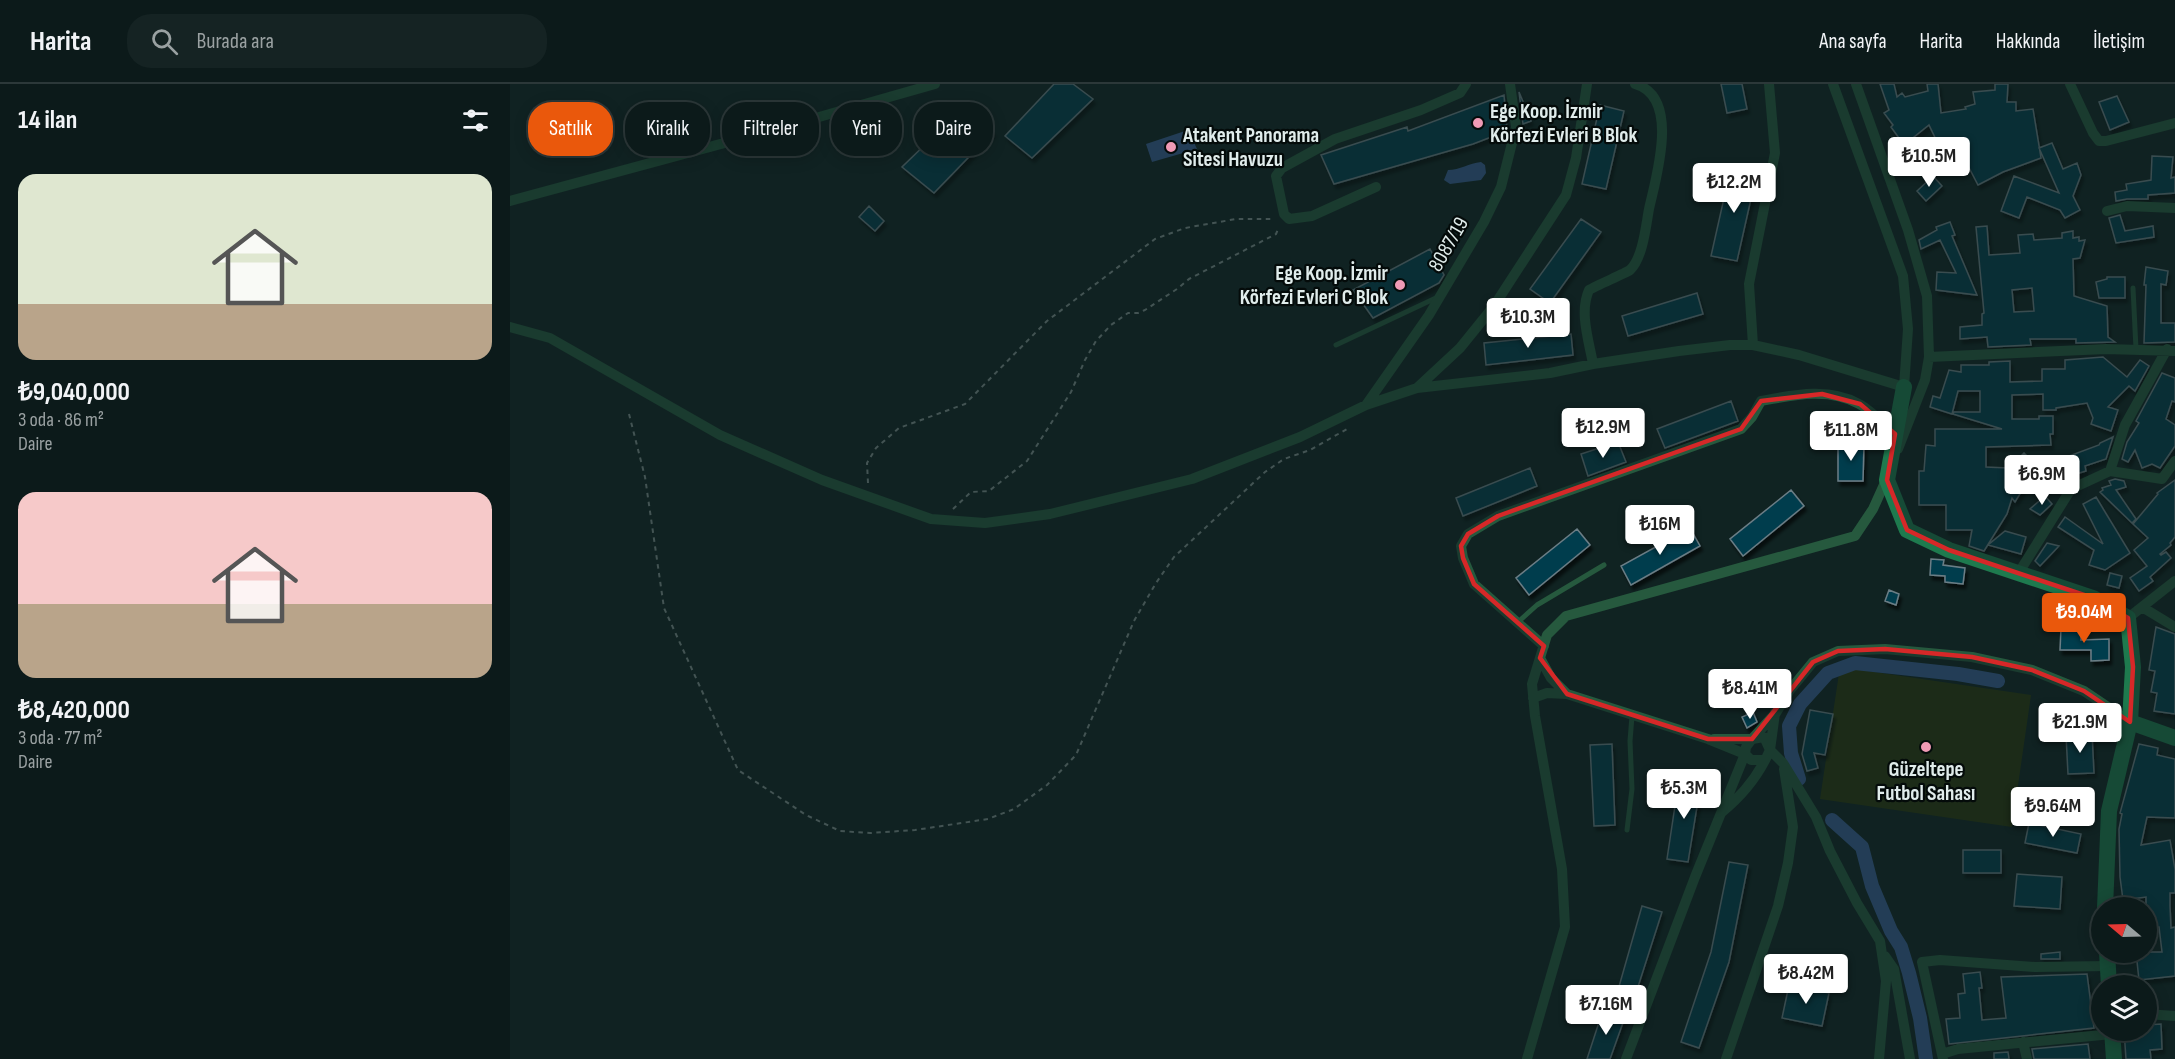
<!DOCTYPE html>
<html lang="tr">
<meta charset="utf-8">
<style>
:root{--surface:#0c1a1a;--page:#152323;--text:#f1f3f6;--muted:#9aa1a2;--line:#2c3839;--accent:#ea580c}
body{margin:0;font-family:"Sofia Sans Condensed",sans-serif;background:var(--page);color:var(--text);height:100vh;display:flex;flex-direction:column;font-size:22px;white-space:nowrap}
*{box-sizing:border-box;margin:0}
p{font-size:20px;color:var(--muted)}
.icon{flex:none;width:33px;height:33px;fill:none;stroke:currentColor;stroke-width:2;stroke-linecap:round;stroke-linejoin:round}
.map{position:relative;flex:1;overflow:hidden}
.side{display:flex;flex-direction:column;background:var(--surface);width:510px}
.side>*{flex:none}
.guide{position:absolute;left:18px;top:18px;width:570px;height:54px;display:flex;gap:12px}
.needle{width:39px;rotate:289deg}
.buttons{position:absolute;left:1581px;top:813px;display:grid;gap:12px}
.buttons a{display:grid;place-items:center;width:66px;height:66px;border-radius:50%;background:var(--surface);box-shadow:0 3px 15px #0003,0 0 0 2px var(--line);font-size:30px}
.price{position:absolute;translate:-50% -51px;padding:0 14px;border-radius:6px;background:#fff;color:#222;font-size:20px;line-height:39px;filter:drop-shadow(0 2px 3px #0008)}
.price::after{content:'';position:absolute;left:50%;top:36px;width:18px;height:14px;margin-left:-9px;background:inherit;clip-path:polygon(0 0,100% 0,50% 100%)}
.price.current{background:var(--accent);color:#fff}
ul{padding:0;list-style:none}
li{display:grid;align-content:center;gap:12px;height:318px;padding:0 18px}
li span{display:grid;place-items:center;height:186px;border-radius:18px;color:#555}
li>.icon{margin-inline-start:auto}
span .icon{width:108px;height:108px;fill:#fffc;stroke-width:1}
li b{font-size:26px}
h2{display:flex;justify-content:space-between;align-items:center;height:72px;padding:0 18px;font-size:26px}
.tag{padding:0 21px;border-radius:24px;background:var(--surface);box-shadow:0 3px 15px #0003,0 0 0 2px var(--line);font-size:21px;line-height:54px}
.tag.current{background:var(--accent);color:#fff}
header{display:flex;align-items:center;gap:36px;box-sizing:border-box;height:84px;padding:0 30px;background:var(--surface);border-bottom:2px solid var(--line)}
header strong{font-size:28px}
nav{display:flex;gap:33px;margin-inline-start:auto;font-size:21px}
.search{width:420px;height:54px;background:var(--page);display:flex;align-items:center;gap:15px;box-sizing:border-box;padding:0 21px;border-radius:24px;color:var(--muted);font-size:22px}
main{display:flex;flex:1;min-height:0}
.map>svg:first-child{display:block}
.green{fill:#2b370c}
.water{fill:#3a5e96}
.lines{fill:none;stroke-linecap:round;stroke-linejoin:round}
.canal{stroke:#3a5e96;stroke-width:14}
.building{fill:#053c4d;stroke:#6b7e86;stroke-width:1.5;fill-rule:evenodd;filter:url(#shadow)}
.path{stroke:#808f8e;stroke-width:2;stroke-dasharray:4.5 4.5;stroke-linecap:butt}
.lane{stroke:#26593e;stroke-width:5}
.street{stroke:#26593e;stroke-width:10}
.secondary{stroke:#1e7a4e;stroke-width:16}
.marked{fill:none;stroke:#d62828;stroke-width:4.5;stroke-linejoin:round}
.poi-dot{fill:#f09ab5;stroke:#040b0a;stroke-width:2}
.labels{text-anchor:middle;stroke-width:4.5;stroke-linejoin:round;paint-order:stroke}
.poi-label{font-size:21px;font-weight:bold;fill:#e0eceb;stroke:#040b0a;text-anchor:start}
.street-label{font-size:21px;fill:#e0eceb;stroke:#040b0a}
</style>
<header>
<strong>Harita</strong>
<div class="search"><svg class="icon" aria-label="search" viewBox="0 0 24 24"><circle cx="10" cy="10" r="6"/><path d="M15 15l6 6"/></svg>Burada ara</div>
<nav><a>Ana sayfa</a><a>Harita</a><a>Hakkında</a><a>İletişim</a></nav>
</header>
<main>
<section class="side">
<h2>14 ilan<svg class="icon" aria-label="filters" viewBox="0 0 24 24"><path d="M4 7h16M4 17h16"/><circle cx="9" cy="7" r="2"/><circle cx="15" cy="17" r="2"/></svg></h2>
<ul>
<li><span style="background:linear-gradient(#dfe7d0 70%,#b9a48a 0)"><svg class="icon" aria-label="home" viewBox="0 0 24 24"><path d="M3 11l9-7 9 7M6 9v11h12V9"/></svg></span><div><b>₺9,040,000</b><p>3 oda · 86 m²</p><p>Daire</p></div></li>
<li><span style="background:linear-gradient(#f6c9c9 60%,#b9a48a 0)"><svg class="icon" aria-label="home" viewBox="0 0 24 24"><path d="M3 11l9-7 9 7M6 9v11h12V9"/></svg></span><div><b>₺8,420,000</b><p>3 oda · 77 m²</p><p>Daire</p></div></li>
</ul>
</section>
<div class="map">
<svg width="1665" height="975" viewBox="0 0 1665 975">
<defs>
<filter id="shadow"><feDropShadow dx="2.5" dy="4.5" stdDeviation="1.5" flood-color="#0009"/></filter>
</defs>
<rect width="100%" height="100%" fill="#102322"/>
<path class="green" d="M1330 583 1521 611 1502 743 1310 715Z"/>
<path class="water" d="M678 46 687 65 642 78 636 60Z
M971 78 975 81 976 89 971 96 940 100 934 96 938 86C950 86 959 79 971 78Z"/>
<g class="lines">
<path class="canal" d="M1289 695 1281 669 1279 642 1290 620 1318 589 1345 579 1448 590 1488 597
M1322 736 1352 763 1362 802 1381 847 1391 863 1399 889 1410 934 1416 975"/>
</g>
<path class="building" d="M544 0H563L583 15 522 74 495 52Z
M1211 0H1232L1237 25 1217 29Z
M1370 0H1384L1387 13 1392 9 1395 13 1418 7 1417 0H1428L1431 29 1456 25 1455 23 1465 20 1463 8 1485 6V0H1498L1497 18H1506V27L1523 25 1531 74 1493 88 1468 101 1455 76 1446 82 1432 63 1430 64 1419 41 1394 61 1381 43 1383 41 1374 29 1379 26Z
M1009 8 1021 37 1013 40Z
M994 11 997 47 963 60 824 100 811 71 897 43 898 47Z
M1607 12 1619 38 1600 46 1589 18Z
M1090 21 1114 27 1096 105 1072 100Z
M451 26 483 48 424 109 392 83Z
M1542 59 1553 85 1567 79 1571 91 1563 112 1570 126 1555 134 1550 126 1517 113 1509 134 1491 127 1504 92 1549 109 1529 64Z
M1642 72 1663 73 1661 94 1665 93V109L1638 111V115H1617L1606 117 1605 108 1617 106 1616 100 1641 96Z
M1221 83 1247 88 1227 177 1201 172Z
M1423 92 1432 102 1416 117 1407 107Z
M359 122 374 137 365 147 349 133Z
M1610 131 1615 147 1643 142 1644 153 1606 159 1599 134Z
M1071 135 1091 148 1040 219 1020 205Z
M1440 138 1445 151 1442 152 1467 211 1426 206 1427 188 1446 189 1430 156 1411 165 1409 156 1427 146 1426 143Z
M1477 142 1479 171 1510 169 1508 151 1523 150 1524 156 1552 154V149L1563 147V154L1569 153V157L1575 156 1570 174 1563 175 1564 212 1597 222 1598 253 1605 258 1566 259V255H1520L1521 261 1478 263 1477 253 1450 255V243L1472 241V230L1474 229 1466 143ZM1522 204 1524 227 1504 228 1502 206Z
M920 165 934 191 929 199 863 234 843 206Z
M1636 183 1658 187 1656 201 1651 200V239H1665V258L1634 259 1636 201H1634Z
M1597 193H1615V214H1589L1586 198 1597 195Z
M1187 209 1193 230 1118 252 1112 232Z
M1061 250 1063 271 976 281 974 259Z
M1593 273 1617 293 1630 276 1639 282 1625 307 1619 302 1598 323 1608 326 1601 347 1581 340 1583 334 1577 319 1546 324V326H1533V310L1502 311V335H1529V332H1543V350H1540L1541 361 1476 363V383L1499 384 1514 369 1524 379 1502 402 1513 405 1505 418 1502 414 1497 430 1474 467 1459 462 1462 446H1436V421H1409V387H1414L1416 361 1425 362V345H1492L1443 330 1444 328H1470V307H1448L1442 330 1420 323 1423 312 1430 314 1439 286 1451 288V281H1479V278L1500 277V298L1532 297V285H1555V276Z
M1652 289 1665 294V318L1662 317 1656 335 1665 341V362L1650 384 1642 380 1632 384 1625 366 1618 378 1612 375 1617 358 1629 339 1626 337Z
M1221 317 1228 337 1155 364 1147 345Z
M1603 353 1596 375 1575 382 1576 387 1566 390 1565 388 1542 398 1535 381 1589 361 1590 359Z
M1108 358 1116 378 1078 392 1071 370Z
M1328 359H1354L1353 397H1328Z
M1020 384 1027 402 953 432 946 414Z
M1605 395 1614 397 1616 403 1606 406 1626 435 1622 439 1590 408 1593 406 1592 404 1601 401 1599 397Z
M1665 396V453L1660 459 1661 461 1650 470 1651 471 1656 468 1661 474 1640 493 1643 497 1629 507 1620 494 1637 482 1624 466 1638 454 1623 440 1648 410 1647 409Z
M1281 406 1294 422 1233 472 1220 455Z
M1535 412 1542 420 1530 431 1520 425Z
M1586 413 1620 469 1595 486 1579 481 1584 466 1548 443 1555 433 1593 460 1573 420Z
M1180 444 1190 462 1121 501 1111 482Z
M1067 445 1080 461 1019 511 1006 494Z
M1495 447 1516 453 1511 470 1478 461Z
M1537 459 1549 462 1530 482 1525 477Z
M1421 475 1434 476 1433 481 1455 484 1453 500 1435 498V492L1420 491Z
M1600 489 1612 492 1609 504 1597 501Z
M1379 506 1389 510 1386 521 1375 517Z
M1646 543 1665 550V630L1644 627 1647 609 1641 608 1645 587 1639 586Z
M1551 544H1571V556L1599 555V576L1581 577V566H1550Z
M1300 626 1323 630 1315 671 1304 669 1308 684 1297 687 1292 670Z
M1243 628 1247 638 1237 644 1232 633Z
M1582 649 1584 689 1558 690 1556 651Z
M1102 660 1105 741 1084 742 1080 661Z
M1629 660 1648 664 1647 671 1665 675V734L1637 733 1631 761 1660 756 1665 785V809H1660V822L1661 844 1665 843V892L1629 896 1626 868H1652L1649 843 1636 844V813L1613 816 1610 793 1609 745 1612 730 1610 729Z
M1169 695 1191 698 1178 778 1157 775Z
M1519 739 1571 750 1567 769 1515 759Z
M1453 766H1491V789H1453Z
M1219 778 1238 781 1219 878 1189 964 1171 958 1201 868Z
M1507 790 1552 793 1550 825 1504 822Z
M1132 822 1152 828 1125 912 1108 906Z
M1550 868V875H1531V870Z
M1470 888 1472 904H1469L1472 936 1496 934 1491 893 1577 890 1584 944 1439 960 1436 935 1450 934 1448 910 1455 909 1453 890Z
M1279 901 1319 909 1312 942 1272 934Z
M1093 926 1115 933 1100 975H1077Z
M1651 940 1652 965 1640 966 1641 975H1616L1614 946H1636V941Z
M1578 960 1580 975H1524L1522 965Z
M1498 968 1499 975H1484V969Z"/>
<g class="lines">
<path class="path" d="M119 330 135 393 154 524 228 686 296 731 330 747 360 749 405 746 478 735 504 725 537 701 566 671 624 537 646 499 664 473 755 388 774 375 800 366 837 345
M358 399 357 379 366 364 389 344 455 320 537 237 645 155 675 144 726 135H762
M443 425 461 408 479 407 517 377 561 308 575 276 586 257 601 241 618 229H628L635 226 667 205 679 195 766 150 769 143"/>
<path class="lane" d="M1623 204 1626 265
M826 261 928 213
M1007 539 1027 521 1094 481
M1117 746 1122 705 1120 657 1122 632"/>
<path class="street" d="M1346 0 1398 146 1417 212 1419 273 1415 296 1388 365
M1560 0 1583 49 1589 57H1596L1665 39
M866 103 802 132 779 135 774 130 766 92 772 84 825 55 911 26 950 9 956 0
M0 117 281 41 425 0
M1597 127 1617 122 1665 124
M0 243 40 254 210 351 312 396 421 435 475 439 540 430 682 395 790 353 856 321 907 304 1040 289 1083 280 1169 267 1220 261H1243L1289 271 1394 303 1398 245 1393 192 1323 0
M1243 261 1239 200 1265 69 1259 0
M1419 273 1596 265 1665 267
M1083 280C1079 257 1069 228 1079 206 1087 201 1114 190 1120 186 1133 174 1136 141 1139 125 1146 93 1171 13 1125 0
M907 304 950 264 984 222 1056 111 1066 74 1077 0
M856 321 919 231 974 138 991 103 1006 43 1000 0
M1600 387 1652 395 1665 377
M1508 490 1561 405 1600 387 1615 341 1657 265
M1632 523 1665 543
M1618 534 1665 497
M1034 562 964 500 953 474 951 462 958 450 988 432 1231 345 1242 333 1251 317C1283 311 1319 303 1349 320 1362 327 1374 340 1385 350
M1030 574 1041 594 1057 610
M1023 614 1037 609 1057 610 1198 655 1235 670 1185 793 1116 975
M1265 629 1260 666 1273 679 1306 733 1320 767 1347 819 1370 857 1376 897 1369 975
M1204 655H1242L1266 629 1280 606 1303 578 1328 567 1375 565 1462 573 1522 586 1574 607 1620 638
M1212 728C1233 711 1249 691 1260 666L1254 653 1242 655 1236 663 1235 670 1241 676H1255
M1375 872 1384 885 1400 975
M1636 930 1665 932
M1513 958 1517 975
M1432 970 1448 965 1602 950
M1017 975 1055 843 1052 785 1025 632 1022 600 1037 551 1056 532 1345 452 1363 425 1377 394
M1216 975 1268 822 1278 779 1283 743 1274 685
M1433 975 1412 878 1430 876 1525 883 1598 882"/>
<path class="secondary" d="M1394 303 1377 396 1397 446 1439 466 1583 514 1618 534 1623 583 1620 638 1599 727 1595 824
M1620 638 1665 654
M1597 868 1599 902
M1602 946 1604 975"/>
</g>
<path d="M0 0H1665V975H0ZM1312 310 1350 320 1385 350 1377 396 1397 446 1439 466 1583 514 1618 534 1623 583 1620 638 1574 607 1522 586 1462 573 1375 565 1328 567 1303 578 1242 655H1198L1057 610 1030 574 1034 562 964 500 953 474 951 462 958 450 988 432 1231 345 1251 317Z" fill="#102322" fill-opacity=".55" fill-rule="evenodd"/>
<path class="marked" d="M1312 310 1350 320 1385 350 1377 396 1397 446 1439 466 1583 514 1618 534 1623 583 1620 638 1574 607 1522 586 1462 573 1375 565 1328 567 1303 578 1242 655H1198L1057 610 1030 574 1034 562 964 500 953 474 951 462 958 450 988 432 1231 345 1251 317Z"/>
<g class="poi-dot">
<circle cx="968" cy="39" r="6"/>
<circle cx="661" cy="63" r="6"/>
<circle cx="890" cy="201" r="6"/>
<circle cx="1416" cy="663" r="6"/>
</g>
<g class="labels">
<g class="poi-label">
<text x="980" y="34">Ege Koop. İzmir<tspan x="980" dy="24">Körfezi Evleri B Blok</tspan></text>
<text x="673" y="58">Atakent Panorama<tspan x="673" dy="24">Sitesi Havuzu</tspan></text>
<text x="878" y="196" text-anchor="end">Ege Koop. İzmir<tspan x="878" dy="24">Körfezi Evleri C Blok</tspan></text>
<text x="1416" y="692" text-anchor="middle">Güzeltepe<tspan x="1416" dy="24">Futbol Sahası</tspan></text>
</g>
<g class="street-label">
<text transform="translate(938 160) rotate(-60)" y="7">8087/19</text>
</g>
</g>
</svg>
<div class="buttons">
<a><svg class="needle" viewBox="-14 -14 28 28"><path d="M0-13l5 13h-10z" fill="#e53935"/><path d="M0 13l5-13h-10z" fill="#9aa1a2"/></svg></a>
<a><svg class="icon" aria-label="layers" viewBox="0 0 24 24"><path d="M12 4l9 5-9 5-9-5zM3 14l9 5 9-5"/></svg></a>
</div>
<b class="price" style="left:1419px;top:104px">₺10.5M</b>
<b class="price" style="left:1224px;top:130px">₺12.2M</b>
<b class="price" style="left:1018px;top:265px">₺10.3M</b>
<b class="price" style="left:1093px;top:375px">₺12.9M</b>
<b class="price" style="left:1341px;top:378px">₺11.8M</b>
<b class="price" style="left:1532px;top:422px">₺6.9M</b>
<b class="price" style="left:1150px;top:472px">₺16M</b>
<b class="price current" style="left:1574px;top:560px">₺9.04M</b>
<b class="price" style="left:1240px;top:636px">₺8.41M</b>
<b class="price" style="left:1570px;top:670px">₺21.9M</b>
<b class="price" style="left:1174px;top:736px">₺5.3M</b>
<b class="price" style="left:1543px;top:754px">₺9.64M</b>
<b class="price" style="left:1296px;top:921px">₺8.42M</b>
<b class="price" style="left:1096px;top:952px">₺7.16M</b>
<div class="guide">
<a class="tag current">Satılık</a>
<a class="tag">Kiralık</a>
<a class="tag">Filtreler</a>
<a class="tag">Yeni</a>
<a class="tag">Daire</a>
</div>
</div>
</main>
